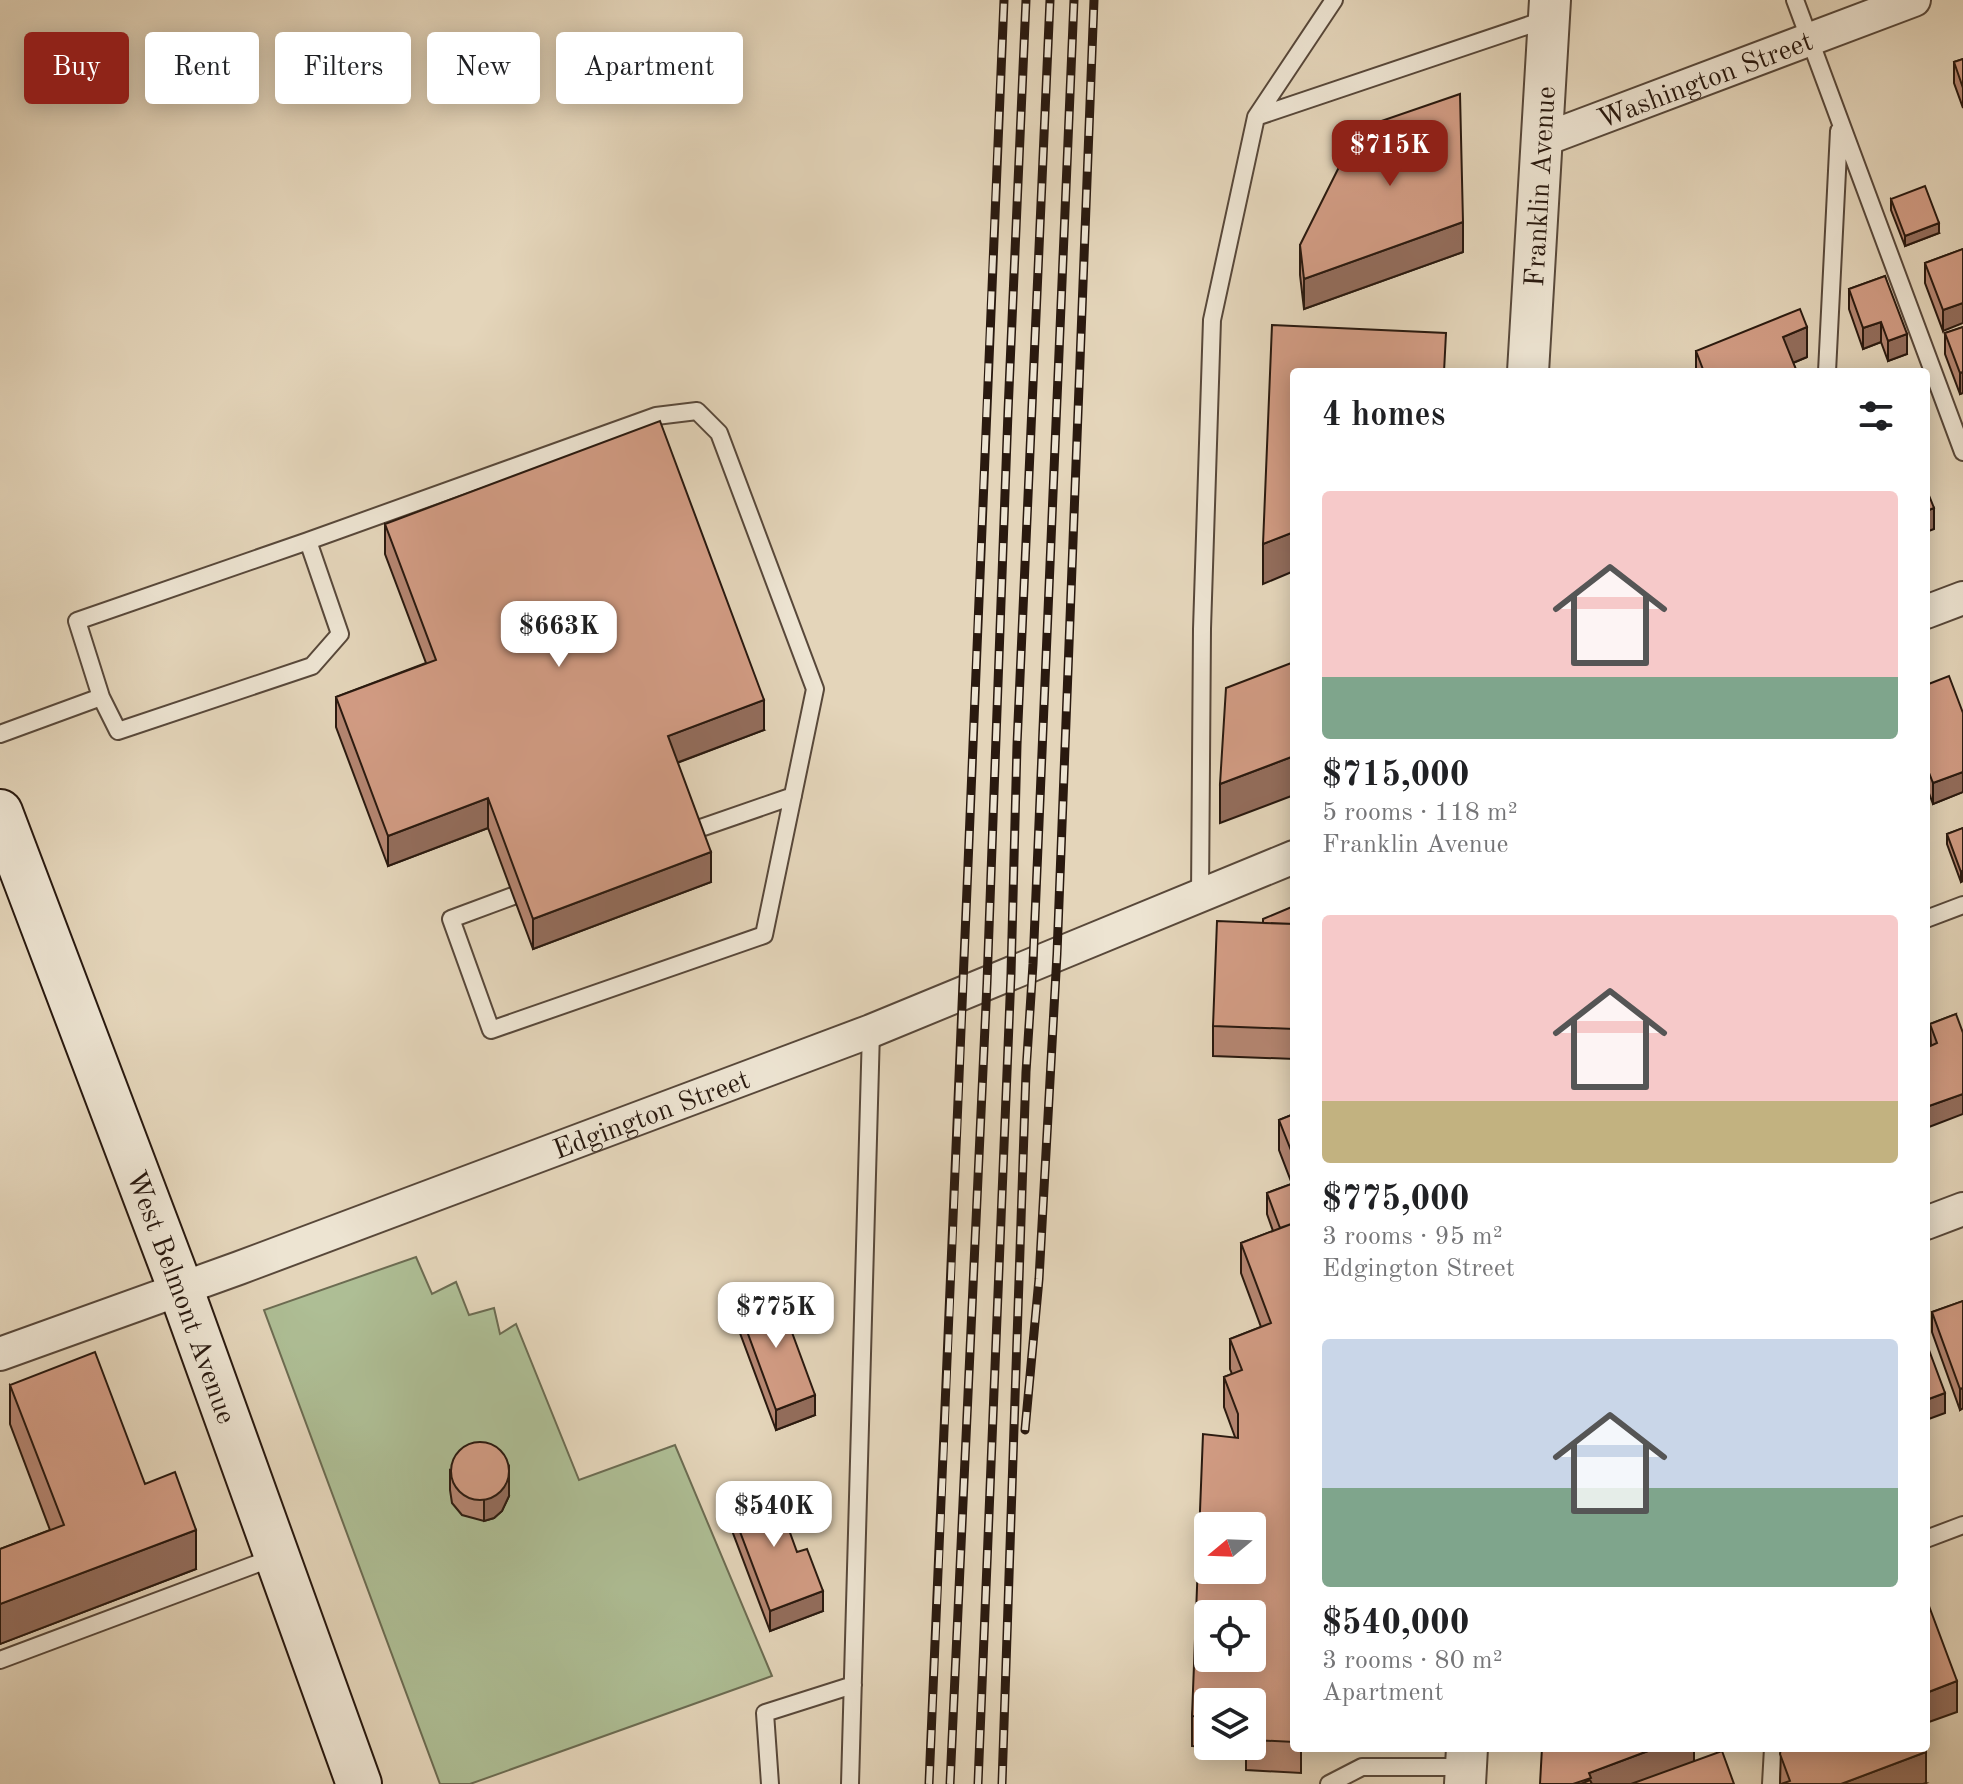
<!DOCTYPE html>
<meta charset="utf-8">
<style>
:root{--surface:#fff;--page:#f2f2f2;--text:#202124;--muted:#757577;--accent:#8f2418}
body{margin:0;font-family:"Old Standard TT",serif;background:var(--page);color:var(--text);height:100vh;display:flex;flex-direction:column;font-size:30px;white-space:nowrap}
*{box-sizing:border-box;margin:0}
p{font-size:26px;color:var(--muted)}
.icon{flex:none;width:44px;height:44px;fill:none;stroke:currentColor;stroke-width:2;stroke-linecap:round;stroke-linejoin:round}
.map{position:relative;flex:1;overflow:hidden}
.panel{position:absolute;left:1290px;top:368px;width:640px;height:1384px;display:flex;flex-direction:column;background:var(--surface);border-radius:8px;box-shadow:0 4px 20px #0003}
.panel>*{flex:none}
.hud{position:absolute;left:24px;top:32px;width:760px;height:72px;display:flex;gap:16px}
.needle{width:52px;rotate:251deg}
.tools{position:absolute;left:1194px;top:1512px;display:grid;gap:16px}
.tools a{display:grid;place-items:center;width:72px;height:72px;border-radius:8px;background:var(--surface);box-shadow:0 4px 20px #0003;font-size:40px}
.price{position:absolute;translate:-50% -68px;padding:0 18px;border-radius:16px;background:#fff;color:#222;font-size:26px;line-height:52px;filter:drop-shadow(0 2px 4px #0008)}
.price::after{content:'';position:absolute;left:50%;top:48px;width:24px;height:18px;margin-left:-12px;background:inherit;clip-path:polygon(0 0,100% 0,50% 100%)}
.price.on{background:var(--accent);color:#fff}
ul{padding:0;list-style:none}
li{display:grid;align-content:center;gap:16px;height:424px;padding:0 32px}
li span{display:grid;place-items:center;height:248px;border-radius:8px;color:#555}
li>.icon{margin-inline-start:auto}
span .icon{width:144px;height:144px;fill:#fffc;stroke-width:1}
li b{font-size:34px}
h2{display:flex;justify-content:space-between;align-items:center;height:96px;padding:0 32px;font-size:34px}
.chip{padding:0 28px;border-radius:8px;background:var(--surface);box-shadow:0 4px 20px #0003;font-size:28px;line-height:72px}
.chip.on{background:var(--accent);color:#fff}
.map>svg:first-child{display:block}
.green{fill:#aebe95;stroke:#6c6c52;stroke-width:2}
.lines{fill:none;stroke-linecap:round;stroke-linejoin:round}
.service-casing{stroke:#58483a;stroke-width:20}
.minor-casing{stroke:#58483a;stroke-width:36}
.tertiary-casing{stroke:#58483a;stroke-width:44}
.secondary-casing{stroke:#29190f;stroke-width:48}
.service{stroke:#ede4d2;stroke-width:16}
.minor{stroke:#ede4d2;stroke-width:32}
.tertiary{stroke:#ede4d2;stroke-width:40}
.secondary{stroke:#ede4d2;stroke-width:44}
.rail-casing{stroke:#29190f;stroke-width:9}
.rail{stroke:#ede4d2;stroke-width:6;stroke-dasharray:18;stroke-linecap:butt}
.wall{fill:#b58672;stroke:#29190f;stroke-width:2;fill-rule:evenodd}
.shaded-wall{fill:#936d5c;stroke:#29190f;stroke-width:2}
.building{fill:#d29c84;stroke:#29190f;stroke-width:2;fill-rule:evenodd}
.labels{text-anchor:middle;stroke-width:6;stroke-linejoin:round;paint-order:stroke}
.street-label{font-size:28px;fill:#29190f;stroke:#ede4d2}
</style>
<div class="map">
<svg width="1963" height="1784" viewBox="0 0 1963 1784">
<rect width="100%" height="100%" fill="#e4d5ba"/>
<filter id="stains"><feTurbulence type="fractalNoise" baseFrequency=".0025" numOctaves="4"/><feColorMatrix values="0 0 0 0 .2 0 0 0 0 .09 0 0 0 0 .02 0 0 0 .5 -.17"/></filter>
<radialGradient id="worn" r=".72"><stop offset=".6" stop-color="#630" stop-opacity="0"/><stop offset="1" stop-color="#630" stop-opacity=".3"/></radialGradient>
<path class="green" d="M416 1257 432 1294 456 1282 469 1315 494 1308 500 1334 516 1324 579 1480 675 1445 772 1676 470 1784H440L264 1310Z"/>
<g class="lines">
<defs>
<path id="service" d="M1795 0 1963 452
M1256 117 1334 0
M1827 372 1839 131
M101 697 77 621 308 541
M0 734 101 697 118 731 312 666 340 634 308 541 656 416 697 411 719 433 815 689 764 935 491 1030 451 919 513 896
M692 831 793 796
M1200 896 1202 629 1212 320 1256 117 1547 19
M1926 919 1963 905
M1926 1539 1963 1525
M0 1660 275 1557
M770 1784 765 1713 853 1685
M850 1784 871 1031
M1329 1784 1362 1767H1465
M1771 1784 1773 1748"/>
<g id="minor">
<path id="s1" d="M1540 141 1914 0"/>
<path d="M1926 612 1963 598"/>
<path d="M1926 1223 1963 1209"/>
<path id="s2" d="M0 1354 239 1268 871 1031 1294 857"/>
</g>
<g id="tertiary">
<path id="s3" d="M1528 372 1550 0"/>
<path d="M1465 1784 1467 1748"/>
</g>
<g id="secondary">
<path id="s4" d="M0 812 181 1290 359 1784"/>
</g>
</defs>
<use href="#service" class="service-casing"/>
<use href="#minor" class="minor-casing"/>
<use href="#tertiary" class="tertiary-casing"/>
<use href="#secondary" class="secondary-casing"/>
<use href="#service" class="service"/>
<use href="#minor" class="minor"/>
<use href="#tertiary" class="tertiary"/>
<use href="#secondary" class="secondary"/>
<defs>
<path id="rail" d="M1025 1430 1039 1279 1057 954 1094 0
M929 1784C956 1189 978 595 1004 0
M950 1784 987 983 1008 412 1026 0
M978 1784 1011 974 1017 745 1050 0
M1002 1784 1026 1072 1033 964 1074 0"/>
</defs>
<use href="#rail" class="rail-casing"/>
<use href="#rail" class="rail"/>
</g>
<path class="wall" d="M1963 59V108L1954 83V62Z
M1891 199 1939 233 1905 246 1891 210Z
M1300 245 1463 252 1304 309 1300 275Z
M1963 249 1943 331 1925 283V263Z
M1885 276 1907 354 1888 361 1881 342 1863 349 1849 309V289Z
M1963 327V393L1960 394 1945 354V333Z
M1696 351 1807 357 1793 363 1797 372H1696Z
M385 524 764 730 677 763 711 882 533 949 488 828 388 866 336 727V697L426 663 385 554Z
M1926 685 1963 713V792L1933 804 1926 785Z
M1963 828V881L1961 882 1947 844V834Z
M1294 906V1059L1213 1056V1026L1263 923Z
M1956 1014 1929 1127 1926 1119V1048L1931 1046 1930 1024Z
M1294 1114V1748H1356V1751L1301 1749V1773L1246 1770V1748L1192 1746V1716L1235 1437 1224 1407V1377L1232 1374 1230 1369V1339L1261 1327 1241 1273V1243L1273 1231 1267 1214V1193L1292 1184 1279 1150V1120ZM1208 1702H1252V1746H1208Z
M1963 1301V1408L1960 1410 1932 1332V1312Z
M737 1304 815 1415 776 1430 737 1325Z
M10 1385 145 1484 196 1569 0 1644V1549L50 1530 10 1424Z
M450 1470 509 1496 502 1511 494 1518 484 1521 462 1515 452 1503 450 1490Z
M728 1500 797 1552 823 1611 770 1631 728 1520Z
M1781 1748 1926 1783 1923 1784H1780Z"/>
<path class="shaded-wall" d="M1463 222V252L1304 309V279Z
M1939 223V233L1905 246V236Z
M1963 303V323L1943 331V310Z
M1881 322V342L1863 349V328Z
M1807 327V357L1783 367V337Z
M1907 334V354L1888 361V341Z
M1963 372V393L1960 394V373Z
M1934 508V529L1926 532V511Z
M1294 532V571L1263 584V544Z
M764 700V730L668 766V736Z
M1294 756V795L1220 823V784Z
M1963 772V792L1933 804V783Z
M488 798V828L388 866V836Z
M711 852V882L533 949V919Z
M1963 871V881L1961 882V872Z
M1963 1094V1114L1929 1127V1106Z
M1963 1388V1408L1960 1410V1389Z
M1945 1393V1413L1926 1420V1400Z
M815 1395V1415L776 1430V1410Z
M509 1467V1496L502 1511 494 1518 484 1521V1500Z
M196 1530V1569L0 1644V1604Z
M823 1591V1611L770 1631V1611Z
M1957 1681V1712L1926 1723V1693Z
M1656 1748H1694V1764L1640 1784H1573L1589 1773Z
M1926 1752V1783L1923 1784H1841Z"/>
<path class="building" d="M1963 59V88L1954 62Z
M1460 94 1463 222 1304 279 1300 245 1358 129Z
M1925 186 1939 223 1905 236 1891 199Z
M1963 249V303L1943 310 1925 263Z
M1885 276 1907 334 1888 341 1881 322 1863 328 1849 289Z
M1800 309 1807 327 1783 337 1797 372H1704L1696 351Z
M1272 325 1446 333 1444 372H1294V532L1263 544Z
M1963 327V372L1960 373 1945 333Z
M660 421 764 700 668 736 711 852 533 919 488 798 388 836 336 697 436 660 385 524Z
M1926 488 1934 508 1926 511Z
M1294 662V756L1220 784 1226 688Z
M1949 676 1963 713V772L1933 783 1926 765V685Z
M1963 828V871L1961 872 1947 834Z
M1294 906V924L1263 923V919Z
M1217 921 1294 924V1029L1213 1026Z
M1956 1014 1963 1033V1094L1929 1106 1926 1098V1048L1937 1043 1930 1024Z
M1294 1114V1158L1279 1120Z
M1294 1183V1223L1280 1228 1267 1193Z
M1294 1223V1742L1252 1740V1702H1208V1717L1192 1716 1203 1434 1238 1438V1414L1224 1377 1242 1370 1230 1339 1271 1323 1241 1243ZM1208 1526H1252V1570H1208ZM1208 1614H1252V1658H1208Z
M776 1289 815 1395 776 1410 737 1304Z
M1963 1301V1388L1960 1389 1932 1312Z
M1926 1342 1945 1393 1926 1400Z
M95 1352 145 1484 175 1472 196 1530 0 1604V1549L64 1525 10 1385Z
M451 1471a29 29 0 1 1 58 0a29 29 0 1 1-58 0Z
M772 1483 797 1552 807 1549 823 1591 770 1611 728 1500Z
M1926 1598 1957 1681 1926 1693Z
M1542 1748H1656L1589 1773 1591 1778 1573 1784H1540Z
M1781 1748H1925L1926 1752 1841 1784H1781L1790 1781 1780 1754Z
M1722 1751 1734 1784H1631Z
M1590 1780 1592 1784H1581Z"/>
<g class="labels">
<g class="street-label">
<text dy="10" stroke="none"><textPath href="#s1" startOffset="176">Washington Street</textPath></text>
<text dy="10" stroke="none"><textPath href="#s3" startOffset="186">Franklin Avenue</textPath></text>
<text dy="10" stroke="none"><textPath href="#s2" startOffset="694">Edgington Street</textPath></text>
<text dy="10" stroke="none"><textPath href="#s4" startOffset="518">West Belmont Avenue</textPath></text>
</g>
</g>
<rect width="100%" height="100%" filter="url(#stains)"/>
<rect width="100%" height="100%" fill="url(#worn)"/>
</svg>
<div class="tools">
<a><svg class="needle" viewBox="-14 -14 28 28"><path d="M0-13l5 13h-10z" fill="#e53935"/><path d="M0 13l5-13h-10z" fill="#757577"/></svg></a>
<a><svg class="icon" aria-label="locate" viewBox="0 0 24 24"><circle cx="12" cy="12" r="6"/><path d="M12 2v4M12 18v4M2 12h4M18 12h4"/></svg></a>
<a><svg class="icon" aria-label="layers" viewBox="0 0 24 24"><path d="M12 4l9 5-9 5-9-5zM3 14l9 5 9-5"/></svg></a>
</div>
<b class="price on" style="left:1390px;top:188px">$715K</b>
<b class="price" style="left:559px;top:669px">$663K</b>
<b class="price" style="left:776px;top:1350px">$775K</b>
<b class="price" style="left:774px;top:1549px">$540K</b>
<div class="hud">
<a class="chip on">Buy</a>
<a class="chip">Rent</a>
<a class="chip">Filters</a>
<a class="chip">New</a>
<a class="chip">Apartment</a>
</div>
<section class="panel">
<h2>4 homes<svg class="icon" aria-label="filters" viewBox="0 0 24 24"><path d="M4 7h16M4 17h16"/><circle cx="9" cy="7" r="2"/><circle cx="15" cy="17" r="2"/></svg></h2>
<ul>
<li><span style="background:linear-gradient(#f6c9c9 75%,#7fa58c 0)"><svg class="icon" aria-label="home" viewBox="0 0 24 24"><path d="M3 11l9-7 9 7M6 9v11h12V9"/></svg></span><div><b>$715,000</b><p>5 rooms · 118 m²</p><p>Franklin Avenue</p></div></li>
<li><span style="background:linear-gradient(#f6c9c9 75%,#c2b280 0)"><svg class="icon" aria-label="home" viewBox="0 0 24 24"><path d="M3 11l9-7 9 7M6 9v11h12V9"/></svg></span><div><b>$775,000</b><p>3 rooms · 95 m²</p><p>Edgington Street</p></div></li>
<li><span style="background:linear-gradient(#c9d6e8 60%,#7fa58c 0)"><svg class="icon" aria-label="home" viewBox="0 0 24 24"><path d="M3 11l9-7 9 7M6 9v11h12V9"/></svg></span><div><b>$540,000</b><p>3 rooms · 80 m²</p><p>Apartment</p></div></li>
</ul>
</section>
</div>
